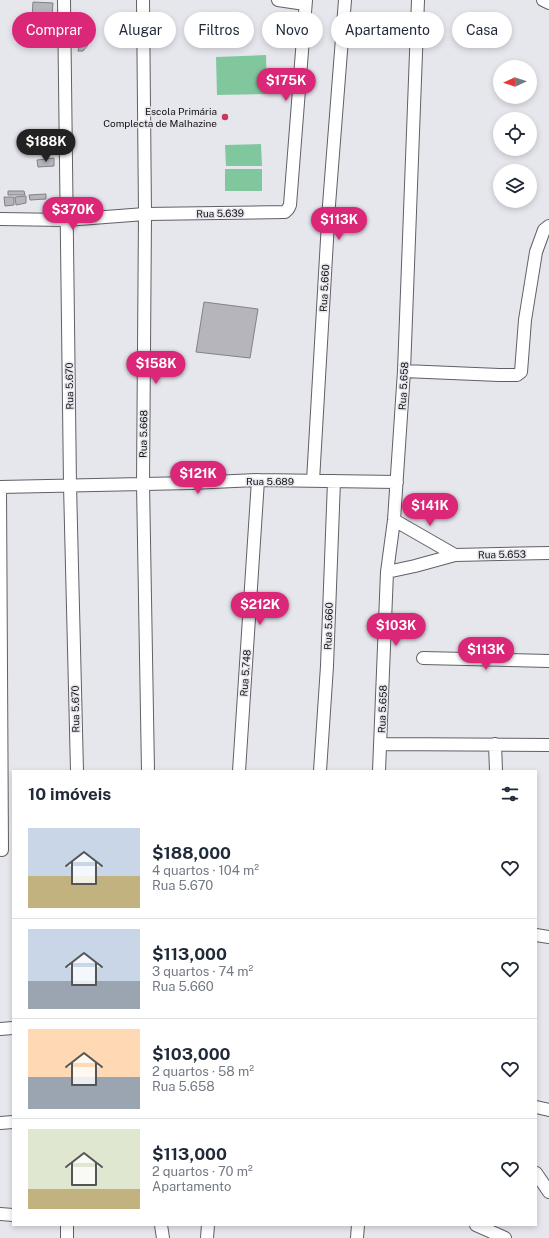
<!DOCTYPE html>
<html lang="pt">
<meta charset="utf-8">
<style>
:root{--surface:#fff;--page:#f2f2f3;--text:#1f2937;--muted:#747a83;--line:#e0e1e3;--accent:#db2777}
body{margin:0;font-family:"Public Sans",sans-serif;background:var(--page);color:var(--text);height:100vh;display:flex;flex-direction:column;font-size:15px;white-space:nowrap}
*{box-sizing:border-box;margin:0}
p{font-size:13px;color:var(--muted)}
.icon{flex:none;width:22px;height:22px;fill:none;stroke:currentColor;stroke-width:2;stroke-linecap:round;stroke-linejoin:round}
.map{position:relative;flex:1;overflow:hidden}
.side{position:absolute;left:12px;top:770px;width:525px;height:456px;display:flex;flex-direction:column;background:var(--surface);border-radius:0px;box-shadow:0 2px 6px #0003}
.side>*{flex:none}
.hud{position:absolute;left:12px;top:12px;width:525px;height:36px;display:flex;gap:8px}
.needle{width:26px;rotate:267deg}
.tools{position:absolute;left:493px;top:60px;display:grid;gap:8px}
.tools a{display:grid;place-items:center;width:44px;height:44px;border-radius:50%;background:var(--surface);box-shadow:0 2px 6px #0003;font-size:20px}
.price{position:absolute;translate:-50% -34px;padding:0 9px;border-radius:14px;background:var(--accent);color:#fff;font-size:13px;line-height:26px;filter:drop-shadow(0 1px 2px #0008)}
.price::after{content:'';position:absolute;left:50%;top:24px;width:12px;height:9px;margin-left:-6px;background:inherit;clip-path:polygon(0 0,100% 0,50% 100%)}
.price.current{background:#222;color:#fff}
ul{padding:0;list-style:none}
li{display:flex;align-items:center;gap:12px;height:100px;padding:0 16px}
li+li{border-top:1px solid var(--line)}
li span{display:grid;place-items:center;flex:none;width:112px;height:80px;border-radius:0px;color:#555}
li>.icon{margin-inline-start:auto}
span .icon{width:48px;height:48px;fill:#fffc;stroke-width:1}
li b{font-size:17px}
h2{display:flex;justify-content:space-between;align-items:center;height:48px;padding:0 16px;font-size:17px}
.pill{padding:0 14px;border-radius:18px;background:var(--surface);box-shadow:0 2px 6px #0003;font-size:14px;line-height:36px}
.pill.current{background:var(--accent);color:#fff}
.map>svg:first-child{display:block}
.green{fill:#80c79d}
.building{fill:#b5b5bb;stroke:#818187}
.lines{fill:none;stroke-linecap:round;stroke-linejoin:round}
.minor-casing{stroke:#606066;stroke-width:14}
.minor{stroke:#fff;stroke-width:12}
.poi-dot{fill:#c83858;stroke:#e6e6ed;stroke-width:1.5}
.labels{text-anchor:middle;stroke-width:3;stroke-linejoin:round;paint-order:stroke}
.poi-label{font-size:10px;fill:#121214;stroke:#e6e6ed;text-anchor:end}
.street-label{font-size:10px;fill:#121214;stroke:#e6e6ed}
</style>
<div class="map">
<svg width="549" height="1238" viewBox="0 0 549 1238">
<rect width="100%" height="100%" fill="#e6e6ed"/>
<path class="green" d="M266 55 267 94 217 95 216 57Z
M261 144 262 166H226L225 145Z
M225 169H262V191H225Z"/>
<path class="building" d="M33 2 53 3 52 15 32 18Z
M42 25 40 41 29 42 28 27Z
M88 45 83 51H78L79 46Z
M41 144V150H29V145Z
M54 158V166L38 167 37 160Z
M8 191H24L25 195H8Z
M46 194V199L30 200 29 195Z
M26 196V203L16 205 15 197Z
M4 197H14V205L5 206Z
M204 302 258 309 250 358 196 352Z"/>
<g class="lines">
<defs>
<path id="minor" d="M64 0 70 485 77 771
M143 0 145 214 143 483 148 771
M278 0 305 4
M543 0 549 3
M0 219 66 220 145 214 285 212 288 209 290 205 306 0
M404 371 499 375H517L521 372 525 320 536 252 544 230 549 226
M313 481 329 205 345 0
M0 487 191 483 258 480 397 482
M0 490 2 850
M394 520 455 555
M387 572 415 566 455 555 549 553
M423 658 549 661
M380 744 549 745
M495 744 496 771
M239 771 258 480
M320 771 327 666 334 481
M379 771 387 572 394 520 404 371 418 0
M536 935 549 937
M0 1029 13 1028
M536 1107 549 1110
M0 1123 13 1122
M536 1173 549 1192
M0 1214 13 1215
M161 1225 163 1238
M476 1225 505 1238
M67 1238V1225
M207 1238 208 1225
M357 1238 358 1225"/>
</defs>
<use href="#minor" class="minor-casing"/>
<use href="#minor" class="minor"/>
</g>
<circle class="poi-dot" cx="225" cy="117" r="4"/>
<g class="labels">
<g class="poi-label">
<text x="217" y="115">Escola Primária<tspan x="217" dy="12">Complecta de Malhazine</tspan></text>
</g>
<g class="street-label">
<text transform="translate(220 213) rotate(-1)" y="4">Rua 5.639</text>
<text transform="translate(324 288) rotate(-87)" y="4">Rua 5.660</text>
<text transform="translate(69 386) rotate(-91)" y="4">Rua 5.670</text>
<text transform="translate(403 386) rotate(-87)" y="4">Rua 5.658</text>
<text transform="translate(143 434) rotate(-89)" y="4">Rua 5.668</text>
<text x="270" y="485">Rua 5.689</text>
<text transform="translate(502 554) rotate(-1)" y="4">Rua 5.653</text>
<text transform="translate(328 626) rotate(-88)" y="4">Rua 5.660</text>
<text transform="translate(245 673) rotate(-86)" y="4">Rua 5.748</text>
<text transform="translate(75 709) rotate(-91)" y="4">Rua 5.670</text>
<text transform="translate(382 709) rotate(-88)" y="4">Rua 5.658</text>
</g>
</g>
</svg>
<div class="tools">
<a><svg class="needle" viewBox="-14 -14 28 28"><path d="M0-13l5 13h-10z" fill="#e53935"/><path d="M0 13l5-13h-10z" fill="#747a83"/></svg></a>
<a><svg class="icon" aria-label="locate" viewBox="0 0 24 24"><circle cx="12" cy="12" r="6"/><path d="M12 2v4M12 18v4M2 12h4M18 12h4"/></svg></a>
<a><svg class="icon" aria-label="layers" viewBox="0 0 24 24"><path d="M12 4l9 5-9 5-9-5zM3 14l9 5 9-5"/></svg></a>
</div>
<b class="price" style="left:286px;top:102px">$175K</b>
<b class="price current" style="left:46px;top:163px">$188K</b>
<b class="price" style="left:73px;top:231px">$370K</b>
<b class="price" style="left:339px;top:241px">$113K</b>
<b class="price" style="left:156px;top:385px">$158K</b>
<b class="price" style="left:198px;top:495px">$121K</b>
<b class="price" style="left:430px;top:527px">$141K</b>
<b class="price" style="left:260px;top:626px">$212K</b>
<b class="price" style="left:396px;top:647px">$103K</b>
<b class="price" style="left:486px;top:671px">$113K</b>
<div class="hud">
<a class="pill current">Comprar</a>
<a class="pill">Alugar</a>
<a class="pill">Filtros</a>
<a class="pill">Novo</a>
<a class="pill">Apartamento</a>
<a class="pill">Casa</a>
</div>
<section class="side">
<h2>10 imóveis<svg class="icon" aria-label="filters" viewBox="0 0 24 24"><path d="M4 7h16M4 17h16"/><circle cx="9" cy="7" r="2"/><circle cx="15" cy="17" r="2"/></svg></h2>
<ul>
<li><span style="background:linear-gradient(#c9d6e8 60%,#c2b280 0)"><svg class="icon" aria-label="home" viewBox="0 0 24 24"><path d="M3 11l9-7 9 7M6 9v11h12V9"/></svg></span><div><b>$188,000</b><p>4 quartos · 104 m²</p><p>Rua 5.670</p></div><svg class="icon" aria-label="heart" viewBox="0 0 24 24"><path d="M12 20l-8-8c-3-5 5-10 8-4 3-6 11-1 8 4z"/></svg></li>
<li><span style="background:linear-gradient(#c9d6e8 65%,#9aa5b1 0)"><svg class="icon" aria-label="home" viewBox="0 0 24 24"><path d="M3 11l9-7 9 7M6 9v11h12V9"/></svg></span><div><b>$113,000</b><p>3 quartos · 74 m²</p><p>Rua 5.660</p></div><svg class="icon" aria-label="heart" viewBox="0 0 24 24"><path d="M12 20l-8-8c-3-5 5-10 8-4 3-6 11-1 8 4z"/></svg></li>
<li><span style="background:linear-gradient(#ffd9b3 60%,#9aa5b1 0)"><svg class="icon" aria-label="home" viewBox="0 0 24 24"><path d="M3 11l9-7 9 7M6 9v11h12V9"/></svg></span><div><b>$103,000</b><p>2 quartos · 58 m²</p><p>Rua 5.658</p></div><svg class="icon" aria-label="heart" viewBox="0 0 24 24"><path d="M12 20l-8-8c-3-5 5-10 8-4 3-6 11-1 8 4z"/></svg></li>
<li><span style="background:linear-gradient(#dfe7d0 75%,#c2b280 0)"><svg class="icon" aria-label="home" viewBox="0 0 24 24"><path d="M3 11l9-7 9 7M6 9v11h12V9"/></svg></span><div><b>$113,000</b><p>2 quartos · 70 m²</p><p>Apartamento</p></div><svg class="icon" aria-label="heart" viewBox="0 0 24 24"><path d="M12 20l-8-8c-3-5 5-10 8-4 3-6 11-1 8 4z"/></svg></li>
</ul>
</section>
</div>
